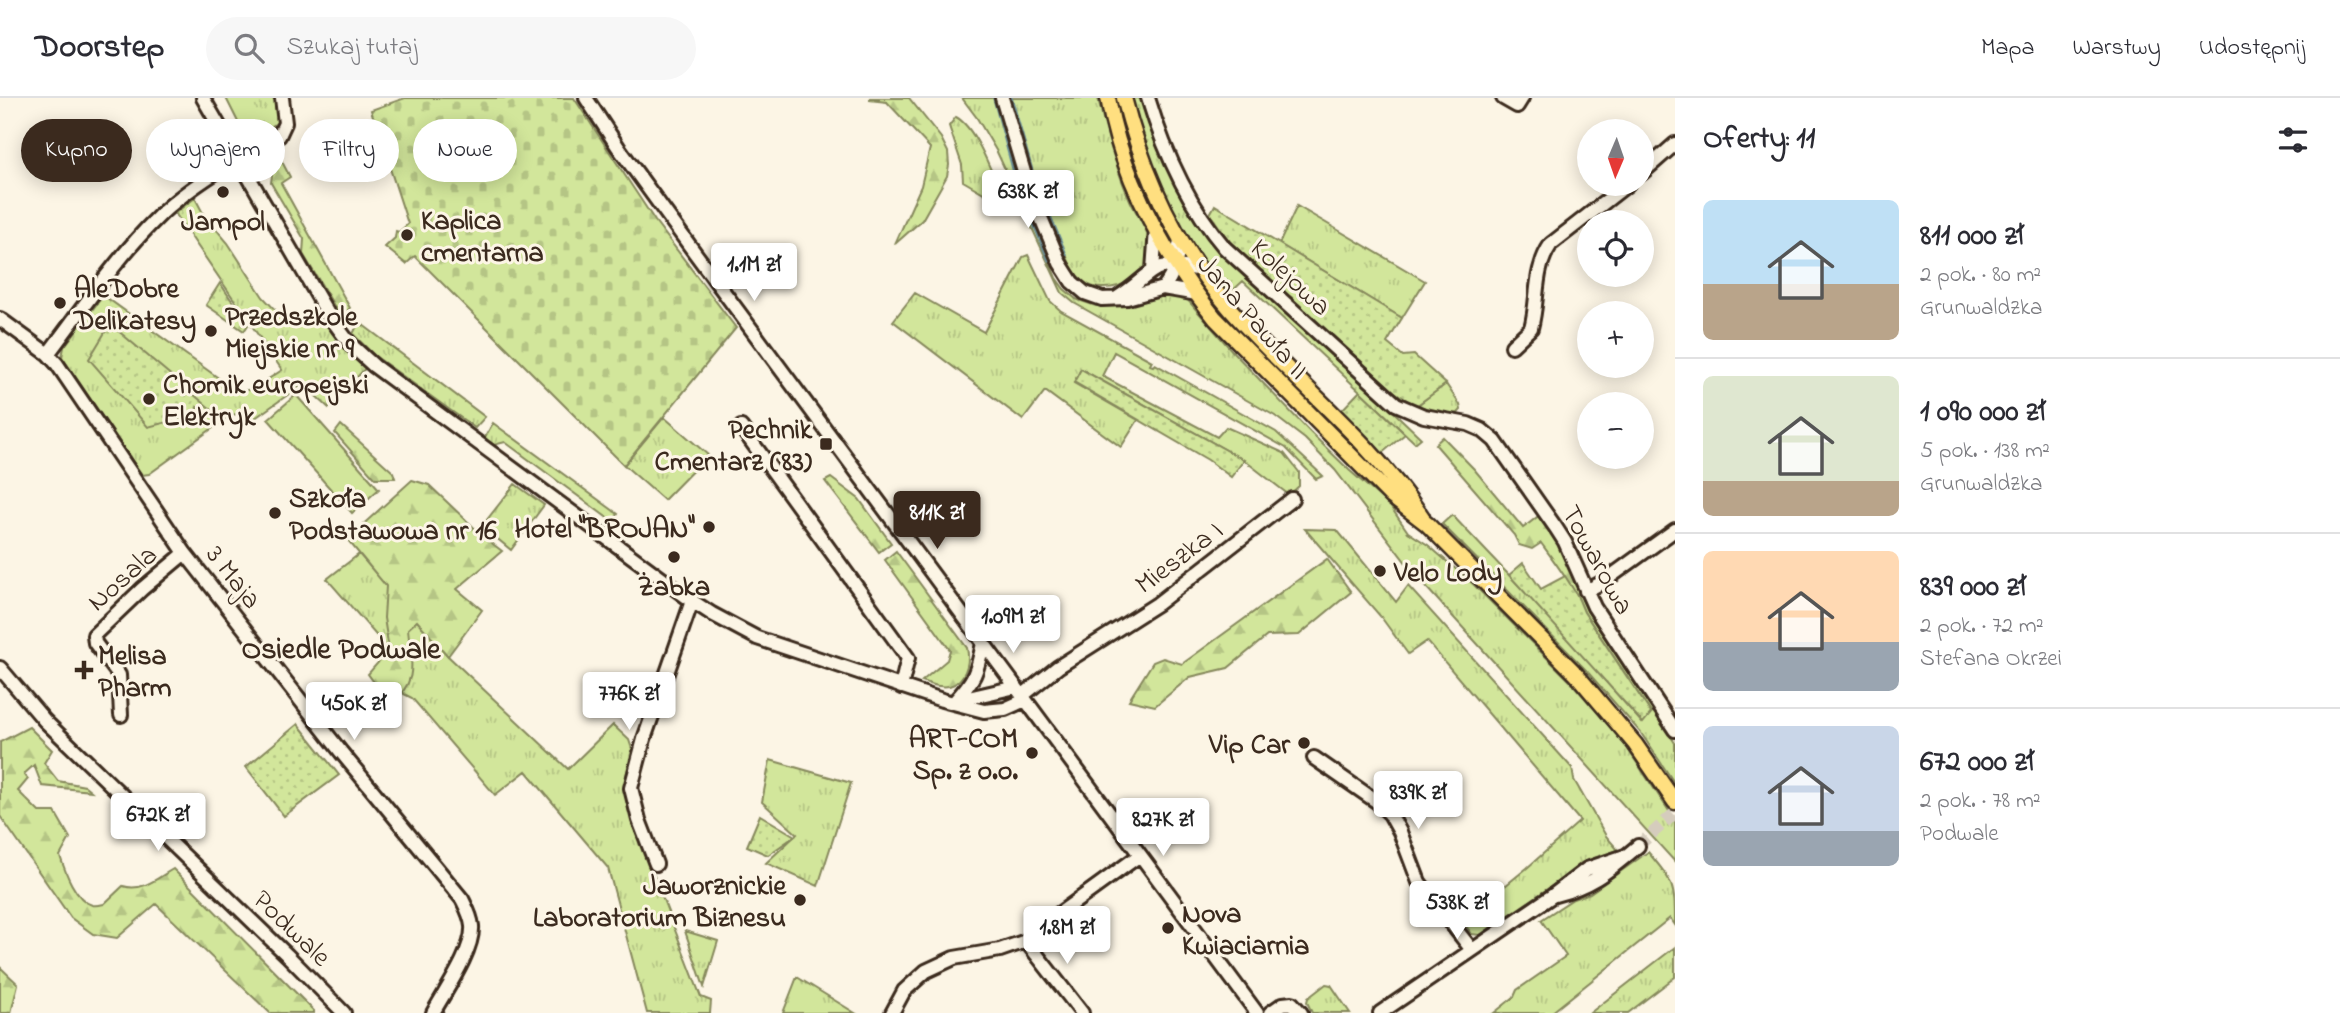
<!DOCTYPE html>
<html lang="pl">
<meta charset="utf-8">
<style>
:root{--surface:#fff;--page:#f7f7f7;--text:#2b2b33;--muted:#7c7c81;--line:#e1e1e2;--accent:#3b2a1e}
body{margin:0;font-family:"Indie Flower",sans-serif;background:var(--page);color:var(--text);height:100vh;display:flex;flex-direction:column;font-size:26px;white-space:nowrap}
*{box-sizing:border-box;margin:0}
p{font-size:23px;color:var(--muted)}
.icon{flex:none;width:38px;height:38px;fill:none;stroke:currentColor;stroke-width:2;stroke-linecap:round;stroke-linejoin:round}
.map{position:relative;flex:1;overflow:hidden}
.panel{display:flex;flex-direction:column;background:var(--surface);width:665px}
.panel>*{flex:none}
.hud{position:absolute;left:21px;top:21px;width:665px;height:63px;display:flex;gap:14px}
.needle{width:46px;rotate:182deg}
.controls{position:absolute;left:1577px;top:21px;display:grid;gap:14px}
.controls a{display:grid;place-items:center;width:77px;height:77px;border-radius:50%;background:var(--surface);box-shadow:0 4px 18px #0003;font-size:35px}
.price{position:absolute;translate:-50% -60px;padding:0 16px;border-radius:7px;background:#fff;color:#222;font-size:23px;line-height:46px;filter:drop-shadow(0 2px 4px #0008)}
.price::after{content:'';position:absolute;left:50%;top:42px;width:21px;height:16px;margin-left:-10px;background:inherit;clip-path:polygon(0 0,100% 0,50% 100%)}
.price.on{background:var(--accent);color:#fff}
ul{padding:0;list-style:none}
li{display:flex;align-items:center;gap:21px;height:175px;padding:0 28px}
li+li{border-top:2px solid var(--line)}
li span{display:grid;place-items:center;flex:none;width:196px;height:140px;border-radius:10px;color:#555}
li>.icon{margin-inline-start:auto}
span .icon{width:84px;height:84px;fill:#fffc;stroke-width:1}
li b{font-size:30px}
h2{display:flex;justify-content:space-between;align-items:center;height:84px;padding:0 28px;font-size:30px}
.pill{padding:0 24px;border-radius:32px;background:var(--surface);box-shadow:0 4px 18px #0003;font-size:24px;line-height:63px}
.pill.on{background:var(--accent);color:#fff}
header{display:flex;align-items:center;gap:42px;box-sizing:border-box;height:98px;padding:0 35px;background:var(--surface);border-bottom:2px solid var(--line)}
header strong{font-size:33px}
nav{display:flex;gap:38px;margin-inline-start:auto;font-size:24px}
.search{width:490px;height:63px;background:var(--page);display:flex;align-items:center;gap:18px;box-sizing:border-box;padding:0 24px;border-radius:38px;color:var(--muted);font-size:26px}
main{display:flex;flex:1;min-height:0}
.map>svg:first-child{display:block}
.grass{fill:url(#grass-tufts);stroke:#86885c;stroke-width:2}
.forest{fill:url(#forest-firs);stroke:#86885c;stroke-width:2}
.cemetery{fill:url(#cemetery-stones);stroke:#86885c;stroke-width:2}
.park{fill:url(#park-dots);stroke:#86885c;stroke-width:2}
.pitch{fill:#d2e69b;stroke:#86885c;stroke-width:2}
.lines{fill:none;stroke-linecap:round;stroke-linejoin:round}
.stream{stroke:#6c919b;stroke-width:3.5}
.minor-tunnel{stroke:#d5ccbd;stroke-width:12;stroke-dasharray:12 6;stroke-linecap:butt}
.minor-casing{stroke:#3b2a1e;stroke-width:18}
.major-casing{stroke:#3b2a1e;stroke-width:19}
.minor{stroke:#fcf5e5;stroke-width:12}
.major{stroke:#ffdf80;stroke-width:14}
.poi-dot{fill:#3b2a1e;stroke:#fcf5e5;stroke-width:2.5}
.labels{text-anchor:middle;stroke-width:6;stroke-linejoin:round;paint-order:stroke}
.poi-label{font-size:28px;font-weight:bold;fill:#3b2a1e;stroke:#fcf5e5;text-anchor:start}
.street-label{font-size:28px;fill:#3b2a1e;stroke:#fcf5e5}
.neighbourhood-label{font-size:30px;font-weight:bold;fill:#3b2a1e;stroke:#fcf5e5}
</style>
<header>
<strong>Doorstep</strong>
<div class="search"><svg class="icon" aria-label="search" viewBox="0 0 24 24"><circle cx="10" cy="10" r="6"/><path d="M15 15l6 6"/></svg>Szukaj tutaj</div>
<nav><a>Mapa</a><a>Warstwy</a><a>Udostępnij</a></nav>
</header>
<main>
<div class="map">
<svg width="1675" height="915" viewBox="0 0 1675 915">
<defs>
<pattern id="grass-tufts" width="24" height="20" patternUnits="userSpaceOnUse" patternTransform="scale(1.75)"><rect width="24" height="20" fill="#d2e69b"/><path d="M3 7l-1-3M5 7V3M7 7l1-3M15 17l-1-3M17 17v-4M19 17l1-3" fill="none" stroke="#b5c585"/></pattern>
<pattern id="forest-firs" width="22" height="20" patternUnits="userSpaceOnUse" patternTransform="scale(1.75)"><rect width="22" height="20" fill="#d2e69b"/><path d="M5 1l3.5 6h-7zM16 11l3.5 6h-7z" fill="#b5c585"/></pattern>
<pattern id="cemetery-stones" width="16" height="16" patternUnits="userSpaceOnUse" patternTransform="scale(1.75)"><rect width="16" height="16" fill="#d2e69b"/><path d="M2 7V4a2 2 0 0 1 4 0v3zM10 15v-3a2 2 0 0 1 4 0v3z" fill="#b5c585"/></pattern>
<pattern id="park-dots" width="8" height="8" patternUnits="userSpaceOnUse" patternTransform="scale(1.75)"><rect width="8" height="8" fill="#d2e69b"/><path d="M2 2h.1M6 6h.1" fill="none" stroke="#b5c585" stroke-width="1.8" stroke-linecap="round"/></pattern>
</defs>
<rect width="100%" height="100%" fill="#fcf5e5"/>
<filter id="ink" filterUnits="userSpaceOnUse"><feTurbulence type="fractalNoise" baseFrequency=".0143" numOctaves="2"/><feDisplacementMap in="SourceGraphic" scale="14" xChannelSelector="R" yChannelSelector="G"/><feConvolveMatrix kernelMatrix="1 2 1 2 8 2 1 2 1" color-interpolation-filters="sRGB"/></filter>
<g filter="url(#ink)">
<path class="grass" d="M226 0H276L278 24 266 32 262 25 243 34Z
M962 0H994L1017 85 1056 180 1064 191 1076 201 1096 208H1116L1157 195 1186 200 1234 255 1311 335 1349 372 1390 408 1408 434 1428 447 1474 487 1570 583 1605 623 1625 647 1675 722V764L1417 479 1335 372 1305 341 1275 318 1074 205 1062 195 997 54 977 20Z
M1011 0H1098C1103 21 1108 42 1115 62 1119 75 1124 89 1130 102 1137 118 1153 138 1151 156 1148 177 1121 191 1102 190 1088 190 1080 181 1072 171L1034 80Z
M1131 0H1143L1193 115 1209 141 1246 180 1336 259 1421 340 1415 345 1243 183 1228 197C1179 139 1152 72 1131 0Z
M956 19C978 31 995 84 1006 108L963 83 962 67 949 28Z
M195 100 204 117 228 145 263 199 293 231 318 217 330 226 370 265 329 310 303 286 251 323 243 315 231 317 149 376 142 377 62 259 64 249 102 199 107 200 238 294 253 291 282 272 175 115Z
M1297 108 1425 183 1402 220 1279 146Z
M1028 157 1050 203 1061 213 1152 263 1150 267 1153 268 1155 266 1276 334 1323 378 1316 381 1286 350 1114 254 1102 278 1217 339 1226 329 1284 355 1299 374V388L1289 397 1244 362 1081 271 1074 285 1138 322 1121 349 1045 293 1023 322 893 223 915 195 984 234 1023 159Z
M359 224 485 319 475 330 375 258 353 236Z
M1446 286 1460 307 1461 312 1458 315 1454 316 1416 308Z
M664 319 708 357 664 402 624 367Z
M493 325 618 416 613 424 505 344 490 348 486 344 485 339Z
M515 386 544 407 511 452 482 428Z
M1452 417 1562 533 1642 625 1654 612 1675 645V686L1641 635 1585 571 1442 426Z
M1305 431 1337 432 1396 504 1408 488 1572 670 1574 682 1606 738 1618 752 1591 761 1480 837 1472 836 1462 823 1527 770 1580 723 1427 543 1408 556 1381 519Z
M359 456 448 558 568 671 613 627 629 642 632 651 626 678 628 711 701 899 711 903 710 915H647L608 770 526 673 495 697 412 600 404 596 389 552 327 481Z
M770 662 851 685 818 788 766 765 797 736 762 704Z
M1648 754C1674 785 1675 787 1675 827L1670 820 1551 915H1494L1514 899 1517 892 1566 858 1541 822 1573 801 1590 795Z
M685 833 718 843 704 889Z
M1675 849V879L1628 915H1590Z
M797 879 855 915H783Z
M1326 886 1331 887 1350 915H1312L1307 904 1308 900Z"/>
<path class="forest" d="M870 0H909L941 40 948 54 949 67 947 78 922 122 895 146 921 88 930 50 887 4 870 2Z
M275 55 279 58 290 79 281 85 350 210 344 216H339L303 156 304 141 271 85Z
M341 327 393 374 395 380H375L335 335Z
M1443 339 1474 371 1523 430 1541 416 1551 430 1589 512 1641 588 1654 612 1651 615 1584 514C1573 488 1557 467 1541 445L1532 451 1519 447 1514 437 1435 346Z
M831 380 859 401 891 445 879 454 825 383Z
M412 382 429 387 485 440 502 453 457 491 482 512 448 558 417 523 408 531C411 564 420 583 390 606L368 576 389 552 384 520 386 488 347 441Z
M896 453 967 550C971 568 962 592 939 588 934 588 928 585 922 583L947 562 950 552 885 462Z
M1327 461 1351 494 1299 537 1267 538 1228 570 1190 579 1155 608 1129 602 1153 564 1163 560 1182 566Z
M29 629 52 652 44 665 58 683 85 688 91 693 42 688 34 667 24 676 28 681 18 693 39 714H55L70 740 60 758C65 773 75 802 92 807 96 808 100 807 104 806L123 788C142 794 156 781 173 771L314 913V915H270L156 806 117 840 93 836 71 820 0 718V644Z
M0 869 18 886 11 915H0Z"/>
<path class="cemetery" d="M405 0H574L655 123 736 230 624 367 415 158 406 166 385 149 395 140 396 133 399 134 408 126 371 12Z"/>
<path class="park" d="M1215 107 1402 220 1387 245 1403 258 1414 257 1446 286 1416 308 1384 287 1230 144 1210 116Z
M220 185 248 227 244 233 206 207Z
M110 226 212 312 204 314 197 309 195 317 148 329 89 261Z
M1081 271 1100 282 1244 362 1231 379 1208 362 1074 284Z
M1360 293 1405 336 1381 356 1340 314Z
M1523 465 1541 491 1565 478 1577 497 1584 514 1651 615 1643 625 1509 477Z
M298 626 339 677 284 718 246 669Z
M760 717 795 738 768 757 747 748Z"/>
<path class="pitch" d="M296 297 379 391 352 415 268 321Z"/>
<g class="lines">
<path class="stream" d="M994 0 1017 85 1049 162
M1011 0 1034 80 1066 157"/>
<path class="minor-tunnel" d="M1638 748 1675 715"/>
<defs>
<path id="minor" d="M203 0 328 216 350 246 374 268 692 503 712 516 757 540 942 602 984 613 1005 611 1025 602
M586 0 618 49 695 155 1257 915
M1002 0 1029 91 1060 165 1072 184 1085 195 1102 201 1127 200 1163 190 1197 196
M1148 0C1164 53 1189 108 1225 150L1396 306 1424 318 1468 326 1482 332 1495 343 1556 430 1565 444 1594 509 1675 632
M1503 0 1517 8 1522 0
M1642 75 1675 46
M1153 172 1156 132
M1163 190C1176 174 1177 161 1180 142
M1117 200C1156 175 1149 160 1200 172
M0 221 48 256 57 266 185 455 341 654 462 801C466 809 471 818 472 828 474 852 445 893 433 915
M1512 248 1531 230C1539 201 1533 172 1551 146L1628 86
M48 256C83 210 117 159 159 118 188 89 242 57 279 38L285 25 282 0
M741 329 908 560 901 589
M1586 493 1603 484 1675 432
M0 570 45 623 287 857 344 915
M1022 598 1058 569 1157 506 1292 401
M955 603 1016 589
M954 604C975 581 977 575 983 545
M121 617 119 577 95 545 94 537 142 491 185 455
M1314 660 1376 703 1390 716 1400 734 1419 784 1472 852
M656 766 639 722 631 690 644 641 692 503
M1555 797C1594 787 1609 772 1638 748
M1026 843 1082 915
M892 915 904 893 926 873 954 860 1000 852 1026 843 1060 815 1140 757
M1270 915 1283 906 1292 905 1301 915
M1380 915 1552 798 1587 771 1625 758"/>
<path id="major" d="M1108 0C1122 81 1164 156 1215 220L1392 399 1427 426 1576 576 1635 646 1675 704
M1124 0C1144 78 1178 151 1231 212 1293 282 1370 341 1422 419"/>
</defs>
<use href="#minor" class="minor-casing"/>
<use href="#major" class="major-casing"/>
<use href="#minor" class="minor"/>
<use href="#major" class="major"/>
</g>
</g>
<g class="poi-dot">
<circle cx="223" cy="94" r="7"/>
<circle cx="407" cy="137" r="7"/>
<circle cx="60" cy="205" r="7"/>
<circle cx="211" cy="233" r="7"/>
<circle cx="149" cy="301" r="7"/>
<rect x="819" y="339" width="14" height="14" rx="3.5"/>
<circle cx="275" cy="415" r="7"/>
<circle cx="709" cy="429" r="7"/>
<circle cx="674" cy="459" r="7"/>
<circle cx="1380" cy="473" r="7"/>
<path d="M80.5 561.5h7v7h7v7h-7v7h-7v-7h-7v-7h7z"/>
<circle cx="1304" cy="645" r="7"/>
<circle cx="1032" cy="655" r="7"/>
<circle cx="800" cy="802" r="7"/>
<circle cx="1168" cy="830" r="7"/>
</g>
<g class="labels">
<g class="poi-label">
<text x="421" y="131">Kaplica<tspan x="421" dy="32">cmentarna</tspan></text>
<text x="223" y="132" text-anchor="middle">Jampol</text>
<text x="74" y="199">AleDobre<tspan x="74" dy="32">Delikatesy</tspan></text>
<text x="225" y="227">Przedszkole<tspan x="225" dy="32">Miejskie nr 9</tspan></text>
<text x="163" y="295">Chomik europejski<tspan x="163" dy="32">Elektryk</tspan></text>
<text x="812" y="340" text-anchor="end">Pechnik<tspan x="812" dy="32">Cmentarz (83)</tspan></text>
<text x="289" y="409">Szkoła<tspan x="289" dy="32">Podstawowa nr 16</tspan></text>
<text x="695" y="439" text-anchor="end">Hotel "BROJAN"</text>
<text x="1394" y="483">Velo Lody</text>
<text x="674" y="497" text-anchor="middle">Żabka</text>
<text x="98" y="566">Melisa<tspan x="98" dy="32">Pharm</tspan></text>
<text x="1018" y="649" text-anchor="end">ART-COM<tspan x="1018" dy="32">Sp. z o.o.</tspan></text>
<text x="1290" y="655" text-anchor="end">Vip Car</text>
<text x="786" y="796" text-anchor="end">Jaworznickie<tspan x="786" dy="32">Laboratorium Biznesu</tspan></text>
<text x="1182" y="824">Nova<tspan x="1182" dy="32">Kwiaciarnia</tspan></text>
</g>
<g class="street-label">
<text transform="translate(1292 178) rotate(43)" y="10">Kolejowa</text>
<text transform="translate(1254 218) rotate(49)" y="10">Jana Pawła II</text>
<text transform="translate(1178 458) rotate(-37)" y="10">Mieszka I</text>
<text transform="translate(1599 461) rotate(61)" y="10">Towarowa</text>
<text transform="translate(235 478) rotate(52)" y="10">3 Maja</text>
<text transform="translate(121 479) rotate(-42)" y="10">Nosala</text>
<text transform="translate(293 829) rotate(44)" y="10">Podwale</text>
</g>
<g class="neighbourhood-label">
<text x="341" y="560">Osiedle Podwale</text>
</g>
</g>
</svg>
<div class="controls">
<a><svg class="needle" viewBox="-14 -14 28 28"><path d="M0-13l5 13h-10z" fill="#e53935"/><path d="M0 13l5-13h-10z" fill="#7c7c81"/></svg></a>
<a><svg class="icon" aria-label="locate" viewBox="0 0 24 24"><circle cx="12" cy="12" r="6"/><path d="M12 2v4M12 18v4M2 12h4M18 12h4"/></svg></a>
<a>+</a>
<a>−</a>
</div>
<b class="price" style="left:1028px;top:132px">638K zł</b>
<b class="price" style="left:754px;top:205px">1.1M zł</b>
<b class="price on" style="left:937px;top:453px">811K zł</b>
<b class="price" style="left:1013px;top:557px">1.09M zł</b>
<b class="price" style="left:629px;top:634px">776K zł</b>
<b class="price" style="left:354px;top:644px">450K zł</b>
<b class="price" style="left:1418px;top:733px">839K zł</b>
<b class="price" style="left:158px;top:755px">672K zł</b>
<b class="price" style="left:1163px;top:760px">827K zł</b>
<b class="price" style="left:1457px;top:843px">538K zł</b>
<b class="price" style="left:1067px;top:868px">1.8M zł</b>
<div class="hud">
<a class="pill on">Kupno</a>
<a class="pill">Wynajem</a>
<a class="pill">Filtry</a>
<a class="pill">Nowe</a>
</div>
</div>
<section class="panel">
<h2>Oferty: 11<svg class="icon" aria-label="filters" viewBox="0 0 24 24"><path d="M4 7h16M4 17h16"/><circle cx="9" cy="7" r="2"/><circle cx="15" cy="17" r="2"/></svg></h2>
<ul>
<li><span style="background:linear-gradient(#bfe0f5 60%,#b9a48a 0)"><svg class="icon" aria-label="home" viewBox="0 0 24 24"><path d="M3 11l9-7 9 7M6 9v11h12V9"/></svg></span><div><b>811 000 zł</b><p>2 pok. · 80 m²</p><p>Grunwaldzka</p></div></li>
<li><span style="background:linear-gradient(#dfe7d0 75%,#b9a48a 0)"><svg class="icon" aria-label="home" viewBox="0 0 24 24"><path d="M3 11l9-7 9 7M6 9v11h12V9"/></svg></span><div><b>1 090 000 zł</b><p>5 pok. · 138 m²</p><p>Grunwaldzka</p></div></li>
<li><span style="background:linear-gradient(#ffd9b3 65%,#9aa5b1 0)"><svg class="icon" aria-label="home" viewBox="0 0 24 24"><path d="M3 11l9-7 9 7M6 9v11h12V9"/></svg></span><div><b>839 000 zł</b><p>2 pok. · 72 m²</p><p>Stefana Okrzei</p></div></li>
<li><span style="background:linear-gradient(#c9d6e8 75%,#9aa5b1 0)"><svg class="icon" aria-label="home" viewBox="0 0 24 24"><path d="M3 11l9-7 9 7M6 9v11h12V9"/></svg></span><div><b>672 000 zł</b><p>2 pok. · 78 m²</p><p>Podwale</p></div></li>
</ul>
</section>
</main>
